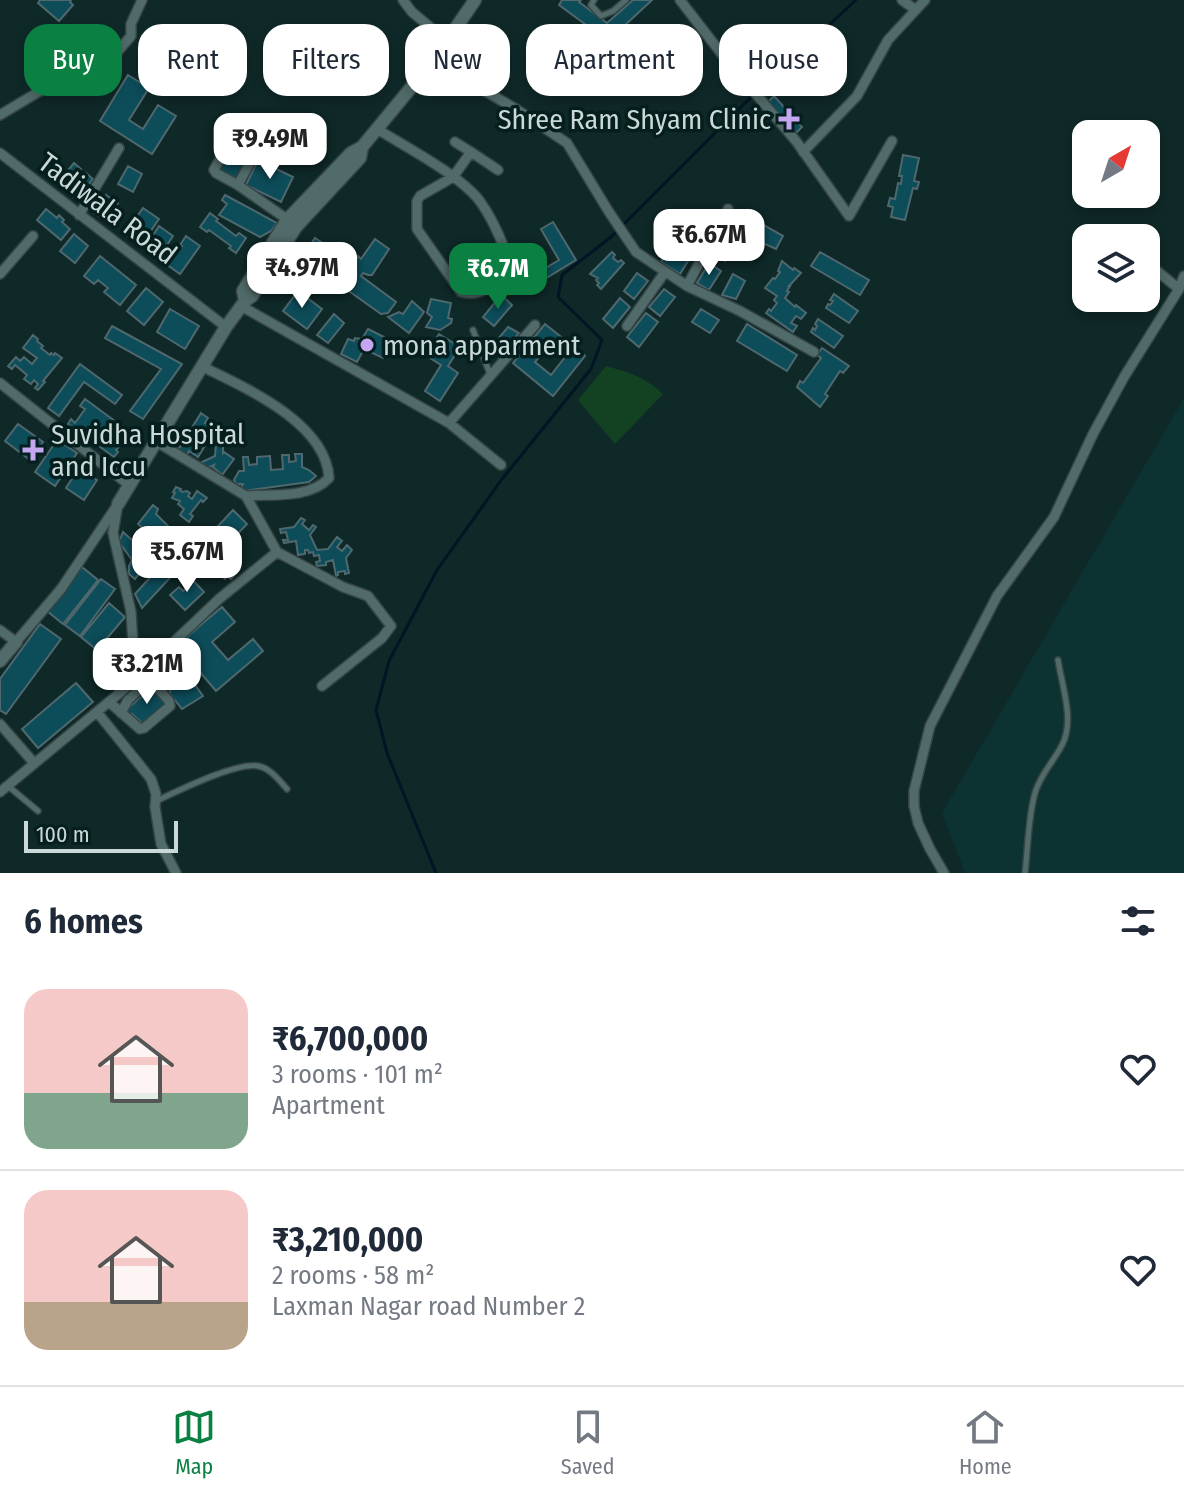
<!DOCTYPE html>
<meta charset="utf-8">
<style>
:root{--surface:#fff;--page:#f2f2f3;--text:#1f2937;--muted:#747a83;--line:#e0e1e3;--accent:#0b8043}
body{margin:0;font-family:"Fira Sans Condensed",sans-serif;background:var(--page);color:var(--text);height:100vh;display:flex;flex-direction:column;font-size:30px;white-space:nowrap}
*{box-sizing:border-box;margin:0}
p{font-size:26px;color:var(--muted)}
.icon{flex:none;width:44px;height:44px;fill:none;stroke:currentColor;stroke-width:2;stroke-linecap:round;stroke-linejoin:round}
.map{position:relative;height:873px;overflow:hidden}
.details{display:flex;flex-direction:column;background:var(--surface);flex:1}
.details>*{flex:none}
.banner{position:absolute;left:24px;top:24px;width:1136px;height:72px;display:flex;gap:16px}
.needle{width:52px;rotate:39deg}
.buttons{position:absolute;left:1072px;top:120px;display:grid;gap:16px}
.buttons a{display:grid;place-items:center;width:88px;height:88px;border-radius:16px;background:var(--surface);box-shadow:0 4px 12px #0003;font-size:40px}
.scale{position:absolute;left:24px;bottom:20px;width:154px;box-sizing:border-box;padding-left:8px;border:4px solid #cad8d7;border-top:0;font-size:22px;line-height:28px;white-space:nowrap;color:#cad8d7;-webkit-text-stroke:6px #051e1e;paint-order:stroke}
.price{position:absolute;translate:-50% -68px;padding:0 18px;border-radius:16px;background:#fff;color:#222;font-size:26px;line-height:52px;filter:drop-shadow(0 2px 4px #0008)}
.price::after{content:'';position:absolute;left:50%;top:48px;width:24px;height:18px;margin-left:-12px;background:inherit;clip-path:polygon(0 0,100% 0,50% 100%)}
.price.current{background:var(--accent);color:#fff}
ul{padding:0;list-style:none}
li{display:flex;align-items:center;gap:24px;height:200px;padding:0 24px}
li+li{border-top:2px solid var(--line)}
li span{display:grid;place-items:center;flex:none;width:224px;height:160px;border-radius:24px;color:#555}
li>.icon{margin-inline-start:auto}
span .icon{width:96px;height:96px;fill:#fffc;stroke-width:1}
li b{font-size:34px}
h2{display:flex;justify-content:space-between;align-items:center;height:96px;padding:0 24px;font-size:34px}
.pill{padding:0 28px;border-radius:24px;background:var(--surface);box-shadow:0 4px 12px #0003;font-size:28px;line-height:72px}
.pill.current{background:var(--accent);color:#fff}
.tabs{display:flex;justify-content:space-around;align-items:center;height:112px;border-top:2px solid var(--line);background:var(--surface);font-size:22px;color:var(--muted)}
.tabs a{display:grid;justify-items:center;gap:4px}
.tabs .current{color:var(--accent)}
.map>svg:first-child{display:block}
.built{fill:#0d3232}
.green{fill:#124221}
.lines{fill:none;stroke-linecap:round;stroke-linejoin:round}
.stream{stroke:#001624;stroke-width:3}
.building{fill:#0d4c59;stroke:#4f686e;stroke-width:2;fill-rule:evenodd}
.service-casing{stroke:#354444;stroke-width:8}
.minor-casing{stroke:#354444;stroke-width:12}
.tertiary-casing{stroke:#354444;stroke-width:15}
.service{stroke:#516b6a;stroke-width:5}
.minor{stroke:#516b6a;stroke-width:9}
.tertiary{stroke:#516b6a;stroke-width:12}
.poi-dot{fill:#c5a6f0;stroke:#051e1e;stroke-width:3}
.labels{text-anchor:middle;stroke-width:7;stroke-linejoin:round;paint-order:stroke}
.poi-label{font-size:28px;fill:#cad8d7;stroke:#051e1e;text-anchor:start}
.street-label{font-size:28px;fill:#cad8d7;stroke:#051e1e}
</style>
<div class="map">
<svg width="1184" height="873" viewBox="0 0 1184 873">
<rect width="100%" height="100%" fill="#0f2828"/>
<path class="built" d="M1184 398V873H965L942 813Z"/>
<path class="green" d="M606 366C630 373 644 376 663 394L615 444 578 400Z"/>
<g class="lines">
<path class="stream" d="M436 873 387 753 376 710 389 661 437 570 502 479 591 369 602 340 558 297 562 275 611 237 746 102 856 0"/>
</g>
<path class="building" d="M40 0H71L70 2 73 5 59 21 38 3Z
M562 0H581L579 2 607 23 633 0H652L608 41 559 5Z
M128 75 149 88 129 120 143 129 158 105 176 116 152 154 100 121Z
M774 96 802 127 795 134 767 103Z
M242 122 263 133 237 182 217 171Z
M903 155 919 158 914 181 919 182 917 189 913 188 905 220 891 217 893 207 888 206 890 198 895 199 898 183 901 184 902 176H899Z
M258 160 293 177 281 202 246 185Z
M74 163 81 169 76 175 81 180 86 173 93 179 79 196 73 191 77 186 71 182 69 186 60 180Z
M128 166 142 174 133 192 118 184Z
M106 195 118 203 106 221 94 213Z
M225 195 277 223 271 231 260 237 219 215 227 204 222 200Z
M143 208 159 219 141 245 125 234Z
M46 209 57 218 59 215 64 220 62 222 70 229 61 240 37 220Z
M730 211 750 223 742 235 723 223Z
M210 213 218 219 216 221 236 236 239 233 246 238 236 253 229 248 231 246 209 230 207 232 200 227Z
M553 222 576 260 543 280 539 272 559 260 541 229Z
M762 224 783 236 776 249 754 239Z
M159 226 173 236 159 257 145 248Z
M690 230 702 237 691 256 679 249Z
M74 234 88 246 75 263 60 251Z
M724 234 737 241 725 261 712 254Z
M186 236 200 246 180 274 166 264 176 250 178 251 182 246 180 245Z
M315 238 342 256 326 278 300 261Z
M375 239 389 249 372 275H368L363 273 361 276 396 302 388 313 381 314 339 284 358 256 361 259Z
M670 249 688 261 680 274 661 262Z
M612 252 615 255 613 258 618 262 621 260 624 263 601 289 597 285 599 283 596 280 598 278 590 274Z
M820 252 869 280 860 295 811 266Z
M100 256 136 285 120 305 104 292 108 288 98 280 94 284 84 276Z
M782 261 793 270 794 268 801 273 789 286H790L787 291 789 292 785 298 795 307 796 305 806 313 801 319 796 316 791 323 797 326 793 332 766 313 769 309 771 311 777 303 774 300 777 296 765 288 773 278 775 279 780 272 778 271Z
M709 263 721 271 709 290 697 283Z
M637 273 648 281 634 299 624 291Z
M733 274 745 281 736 299 722 295Z
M146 288 163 302 144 325 127 311Z
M664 289 675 297 660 316 649 307Z
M298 291 322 309 307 329 283 311Z
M834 294 858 311 849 323 826 308 828 304 830 305 833 301 830 300Z
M501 295 512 305 494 326 483 317Z
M620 298 630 307 613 328 603 319Z
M431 299 451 303 448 318 452 319 451 323 440 330 426 327 432 317 427 313Z
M412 301 424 312 409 333 388 317 399 312 403 314Z
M170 309 199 326 185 349 157 332Z
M701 309 719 320 710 333 692 322Z
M646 313 658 322 639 347 627 337Z
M334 314 344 323 328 343 317 335Z
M818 319 843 336 834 348 811 332 813 328 815 330 817 326 815 324Z
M545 324 585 356 553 396 513 363ZM549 345 565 357 551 375 535 362Z
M747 324 797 355 787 371 737 341Z
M112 326 182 364 143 419 130 411 161 369 105 338Z
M508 327 519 333 500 355 493 345Z
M368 329 392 341 383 358 364 349 357 362 341 354 348 339 354 341 355 338 362 339Z
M439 334 460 347 448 366 458 373 440 401 425 391 441 365 425 355Z
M33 335 38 339 37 341 43 346 41 348 50 355 51 353 54 355 55 353 62 358 43 381 45 382 38 390 35 388 38 384 34 380 31 384 24 379 27 375 15 365 12 369 8 366 16 357 20 361 24 357 32 364 37 358 23 348Z
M822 348 849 366 843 373 840 371 825 394 828 396 820 407 797 387 800 381 803 383 821 358 817 355Z
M80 364 122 395 115 404 84 382 59 416 48 408Z
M85 399 131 433 116 450 118 452 114 457 68 424 71 419 75 423 85 409 80 406Z
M201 413 208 418 205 423 215 429 198 457 189 451 187 455 178 450Z
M18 424 43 442 30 460 5 441Z
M57 440 77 453 55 486 35 472Z
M216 443H223V453L224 452 234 459 222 475 213 467 214 465 205 469 202 462 215 456Z
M295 454H302V467L309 470 316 476 309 482 243 491 241 488 243 484H236L234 480 239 471H244L243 457H248L249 465 257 464V457L270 456 271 470 283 469 282 455H289V462L296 461Z
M79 468 97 480 84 500 66 488Z
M176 487 181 489 180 490 182 492 187 491 190 493 188 496 192 499 197 491 207 498 203 502 201 500 190 514 193 516 189 522 180 515 184 509 178 504 180 501 172 498 175 493 173 492Z
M153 505 158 509 156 514 178 536 165 548 138 524Z
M233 510 247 524 208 565 194 552Z
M301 518 305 520 302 524 309 530 313 525 316 527 310 535 317 550 328 549 337 537 342 541 337 547 342 551 347 545 352 550 346 558 349 573 345 574V571L338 572V575L336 576 333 560 326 562V565L317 566 316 562 320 561 319 555 314 556 313 552 309 553 308 550H305V554L298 555 296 541 284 543 283 540H288L286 532 281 533 280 529 294 527Z
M123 532 152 558 135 579 129 574V566L132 560 119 542Z
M228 557 240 569 231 579 227 576 225 579 212 567 217 561 221 565Z
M168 558 179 568 142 608 135 594Z
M82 567 98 580 63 624 46 610Z
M189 576 204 592 185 610 170 595 179 587 183 591 188 587 183 582Z
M101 579 115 589 80 636 65 625Z
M109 603 125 617 97 650 81 637Z
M222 607 235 622 212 642 228 660 253 639 263 651 216 691 177 645Z
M40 624 61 639 6 714 0 710V679Z
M176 651 195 669 188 675 203 696 182 709 170 694V684L159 664Z
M76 683 93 702 38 748 22 729Z
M153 686 166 703 144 725 132 714 131 716 125 711Z"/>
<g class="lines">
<defs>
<path id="service" d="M594 0 591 5 601 16 613 11 626 0
M473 330 490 374
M8 786 38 811
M156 801C178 791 236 762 258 766 270 768 279 780 287 789
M1025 873C1028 847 1028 818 1035 793 1040 775 1054 761 1062 745 1075 721 1062 686 1058 660"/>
<path id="minor" d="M403 0 412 12 448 42
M680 0 721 53 796 141 849 216 892 141
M902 0 916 10
M433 61 516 109 567 143 609 212 636 252 687 286 740 311 814 352
M0 115 70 73 107 62 112 58 131 36V24L142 0
M377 129C406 147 458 174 479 200 494 220 503 243 511 267 499 282 482 298 461 292L417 229V201L420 196 453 177 471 152 498 170
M455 142 471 152
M803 152 857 96 888 40 925 0
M0 153 226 327
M238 185 265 134 264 130 244 120 241 121 214 170 216 173 238 185 291 222
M79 215 119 148
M1111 234 1117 238
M1146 262 1179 289
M0 274 33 236
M687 286 728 209
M241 306 449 423 501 465
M627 326 665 272
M203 367C246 388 326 423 329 478 309 499 273 494 246 496
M0 383 129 485
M449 423 535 325
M157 442 246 496 277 552 343 587 368 596 391 626 382 638 322 686
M0 630 16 642 61 589 116 507
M138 676 219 599 277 552
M109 702 140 729 144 728 170 706 169 701 143 671
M97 712 151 779 156 794 155 807 161 844 176 873
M121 713 128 700 150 680
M0 724 34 763
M0 792 122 691 138 676 133 644 131 612 113 533 118 504
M944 873 930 849 918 823 914 806V791L930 726 997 596 1054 517 1093 434 1124 377 1179 289 1184 276"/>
<path id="tertiary" d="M245 301 243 291 287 220 351 153 362 147
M118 504 226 327 245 301 252 296 296 227 360 158 362 147 433 61 475 0
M0 661 16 642"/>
</defs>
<use href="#service" class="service-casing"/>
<use href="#minor" class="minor-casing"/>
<use href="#tertiary" class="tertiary-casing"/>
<use href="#service" class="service"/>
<use href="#minor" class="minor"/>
<use href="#tertiary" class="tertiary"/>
</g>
<g class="poi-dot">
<path d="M785 107h8v8h8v8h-8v8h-8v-8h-8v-8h8z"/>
<circle cx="367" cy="345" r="8"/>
<path d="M29 438h8v8h8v8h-8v8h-8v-8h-8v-8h8z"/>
</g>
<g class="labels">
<g class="poi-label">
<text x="771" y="129" text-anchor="end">Shree Ram Shyam Clinic</text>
<text x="383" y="355">mona apparment</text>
<text x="51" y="444">Suvidha Hospital<tspan x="51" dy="32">and Iccu</tspan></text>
</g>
<g class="street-label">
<text transform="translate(108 208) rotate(37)" y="10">Tadiwala Road</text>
</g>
</g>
</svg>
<div class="buttons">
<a><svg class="needle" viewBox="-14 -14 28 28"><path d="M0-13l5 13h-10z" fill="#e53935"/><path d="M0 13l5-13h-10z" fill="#747a83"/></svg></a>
<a><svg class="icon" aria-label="layers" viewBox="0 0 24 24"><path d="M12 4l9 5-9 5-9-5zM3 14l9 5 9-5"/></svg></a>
</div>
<div class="scale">100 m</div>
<b class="price" style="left:270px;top:181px">₹9.49M</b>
<b class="price" style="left:709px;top:277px">₹6.67M</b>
<b class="price" style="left:302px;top:310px">₹4.97M</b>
<b class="price current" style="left:498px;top:311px">₹6.7M</b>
<b class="price" style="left:187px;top:594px">₹5.67M</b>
<b class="price" style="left:147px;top:706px">₹3.21M</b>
<div class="banner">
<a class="pill current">Buy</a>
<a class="pill">Rent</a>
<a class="pill">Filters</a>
<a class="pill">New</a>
<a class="pill">Apartment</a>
<a class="pill">House</a>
</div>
</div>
<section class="details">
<h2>6 homes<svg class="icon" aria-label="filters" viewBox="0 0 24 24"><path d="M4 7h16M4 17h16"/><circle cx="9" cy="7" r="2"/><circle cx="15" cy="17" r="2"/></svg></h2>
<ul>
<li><span style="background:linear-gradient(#f6c9c9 65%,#7fa58c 0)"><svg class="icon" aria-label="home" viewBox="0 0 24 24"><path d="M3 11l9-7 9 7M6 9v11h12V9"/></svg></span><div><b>₹6,700,000</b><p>3 rooms · 101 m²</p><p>Apartment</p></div><svg class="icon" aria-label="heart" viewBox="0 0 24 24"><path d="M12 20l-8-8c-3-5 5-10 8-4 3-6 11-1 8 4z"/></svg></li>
<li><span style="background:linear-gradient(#f6c9c9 70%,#b9a48a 0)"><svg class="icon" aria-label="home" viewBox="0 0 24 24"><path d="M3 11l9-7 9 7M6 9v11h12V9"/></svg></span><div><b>₹3,210,000</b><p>2 rooms · 58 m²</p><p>Laxman Nagar road Number 2</p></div><svg class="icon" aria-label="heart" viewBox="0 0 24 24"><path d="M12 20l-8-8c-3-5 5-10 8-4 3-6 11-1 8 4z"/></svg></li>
</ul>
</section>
<nav class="tabs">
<a class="current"><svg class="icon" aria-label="map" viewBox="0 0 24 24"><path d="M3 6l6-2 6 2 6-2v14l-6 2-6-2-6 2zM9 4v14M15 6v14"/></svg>Map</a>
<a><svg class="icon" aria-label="saved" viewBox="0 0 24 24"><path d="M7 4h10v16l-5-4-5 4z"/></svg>Saved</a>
<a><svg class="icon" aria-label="home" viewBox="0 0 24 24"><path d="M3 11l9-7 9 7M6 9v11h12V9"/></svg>Home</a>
</nav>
